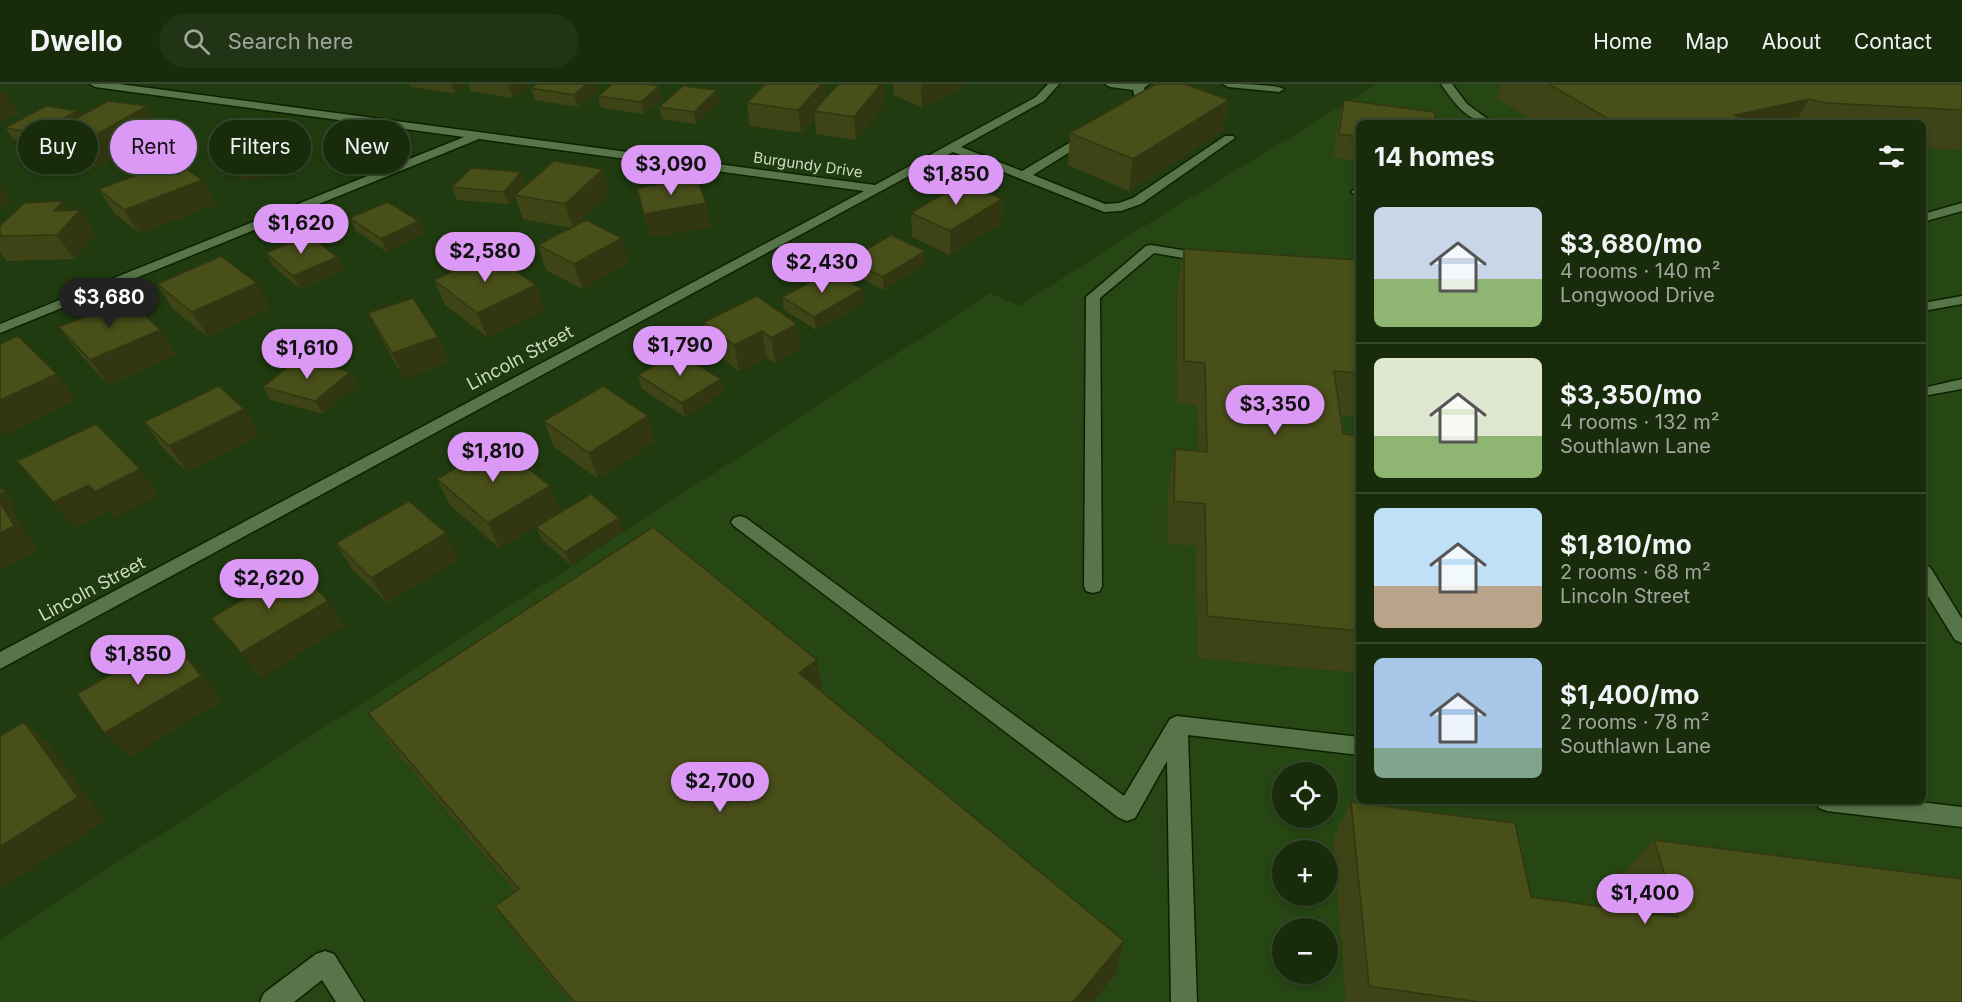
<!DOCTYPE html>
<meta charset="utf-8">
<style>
:root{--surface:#182c0c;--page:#213415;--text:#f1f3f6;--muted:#9fa79d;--line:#36482d;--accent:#db99f5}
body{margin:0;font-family:Inter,sans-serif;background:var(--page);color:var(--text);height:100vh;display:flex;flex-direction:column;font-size:22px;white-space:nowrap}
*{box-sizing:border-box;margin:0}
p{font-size:20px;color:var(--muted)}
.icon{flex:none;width:33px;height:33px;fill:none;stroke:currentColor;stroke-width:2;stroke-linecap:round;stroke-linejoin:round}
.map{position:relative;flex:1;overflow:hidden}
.drawer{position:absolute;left:1356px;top:36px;width:570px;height:684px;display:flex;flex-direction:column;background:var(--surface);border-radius:9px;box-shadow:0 3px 9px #0003,0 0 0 2px var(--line)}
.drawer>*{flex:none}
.top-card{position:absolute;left:18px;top:36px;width:570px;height:54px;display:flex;gap:12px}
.controls{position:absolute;left:1272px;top:678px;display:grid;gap:12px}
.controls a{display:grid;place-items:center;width:66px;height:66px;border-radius:50%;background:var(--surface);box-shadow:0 3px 9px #0003,0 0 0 2px var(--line);font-size:30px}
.price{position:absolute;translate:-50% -51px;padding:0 14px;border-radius:21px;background:var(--accent);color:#111;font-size:20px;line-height:39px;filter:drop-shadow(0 2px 3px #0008)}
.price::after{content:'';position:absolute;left:50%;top:36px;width:18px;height:14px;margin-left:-9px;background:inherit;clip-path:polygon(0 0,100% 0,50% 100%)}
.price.current{background:#222;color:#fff}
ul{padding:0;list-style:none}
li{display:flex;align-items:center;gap:18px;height:150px;padding:0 18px}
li+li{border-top:2px solid var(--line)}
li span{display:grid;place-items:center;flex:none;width:168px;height:120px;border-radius:9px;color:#555}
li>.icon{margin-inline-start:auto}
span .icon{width:72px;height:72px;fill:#fffc;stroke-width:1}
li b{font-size:26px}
h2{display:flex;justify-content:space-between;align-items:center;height:72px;padding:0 18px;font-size:26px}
.tag{padding:0 21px;border-radius:27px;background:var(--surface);box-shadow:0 3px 9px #0003,0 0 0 2px var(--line);font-size:21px;line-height:54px}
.tag.current{background:var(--accent);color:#111}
header{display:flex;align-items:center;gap:36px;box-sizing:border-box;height:84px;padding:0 30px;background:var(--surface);border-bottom:2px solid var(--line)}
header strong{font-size:28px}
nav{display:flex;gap:33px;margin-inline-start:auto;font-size:21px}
.search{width:420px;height:54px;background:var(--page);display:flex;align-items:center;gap:15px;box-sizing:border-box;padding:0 21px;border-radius:33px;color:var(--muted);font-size:22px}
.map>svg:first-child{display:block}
.built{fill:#264613;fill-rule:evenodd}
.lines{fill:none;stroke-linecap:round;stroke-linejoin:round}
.minor-casing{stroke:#0c2102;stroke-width:3}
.minor{fill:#577548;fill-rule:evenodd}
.wall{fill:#3e4416}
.shaded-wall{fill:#323712}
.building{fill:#484f19;stroke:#323712;stroke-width:1.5}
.labels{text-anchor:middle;stroke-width:5;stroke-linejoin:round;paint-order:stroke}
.far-street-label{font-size:15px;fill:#ccddc5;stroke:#203b10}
.street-label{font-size:18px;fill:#ccddc5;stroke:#203b10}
</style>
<header>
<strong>Dwello</strong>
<div class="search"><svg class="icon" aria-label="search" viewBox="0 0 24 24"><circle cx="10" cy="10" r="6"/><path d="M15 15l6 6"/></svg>Search here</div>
<nav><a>Home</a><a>Map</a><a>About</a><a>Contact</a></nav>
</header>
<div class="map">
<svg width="1962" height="918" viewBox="0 0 1962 918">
<rect width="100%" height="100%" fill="#203b10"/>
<path class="built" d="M1377 0H1614L1962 17V918H0V855L990 209 1020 222 1107 165ZM1359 39H1923V717H1359ZM1282 688H1328V734H1282ZM1282 766H1328V812H1282ZM1282 844H1328V890H1282Z"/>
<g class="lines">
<defs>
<path id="minor" d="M90 0H119L875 101 1036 13 1048 0H1059L1044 17 961 63 1022 87 1086 49H1094V53L1033 91 1105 120 1119 119 1133 114 1225 52H1233L1235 54 1141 120 1121 127 1104 128 953 68 0 585V568L864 107 479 55 0 249V240L464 53 95 3Z
M1105 0H1149L1144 4 1148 19 1133 29H1125V25L1136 18 1133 6 1110 3Z
M1223 0C1238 0 1273 0 1284 5L1279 8 1228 3Z
M1441 0H1452L1467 20 1493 39C1468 39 1454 19 1441 0Z
M1357 104 1359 105V113L1351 108Z
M1962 119V127L1923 138V130Z
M1151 161 1206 170 1213 174 1206 178 1154 169 1100 214 1102 502 1100 507 1093 509 1086 507 1084 502 1086 213 1146 162Z
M1962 212V220L1923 227V219Z
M1962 295V305L1923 312V304Z
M740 432 746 434 1124 712 1170 635 1177 632 1359 653V671L1188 651 1197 918H1171L1167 677 1135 734 1127 737 1119 734 734 442 731 438 734 434Z
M1923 481 1930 483 1962 535V559L1955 556 1923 504Z
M1816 717H1911L1962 723V743L1827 727 1819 724Z
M325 867 334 870 364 918H336L322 896 294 918H260L264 909 316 870Z"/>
</defs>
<use href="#minor" class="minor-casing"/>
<use href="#minor" class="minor"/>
</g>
<path class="wall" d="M410 0H467L454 9 411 3Z
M468 0H531L513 14 470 7Z
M537 0H596L598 6 578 23 535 16 531 4Z
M893 0H967V1L922 24 894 11Z
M1502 0H1962V66L1923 64V39H1537L1497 14Z
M717 6 719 18 696 40 662 35 659 23Z
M598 12 662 14 644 30 601 24Z
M826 13 885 20 856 56 816 50 815 34 801 49 750 42 747 19Z
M1229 16 1223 47 1129 107 1068 81 1070 49Z
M1344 16 1359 39V77L1333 73 1338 39Z
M147 22 160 45 97 83 57 77 46 60 44 61 14 56 5 44 77 27 80 32Z
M603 85 609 109 576 141 629 179 582 205 546 186 538 161 571 144 523 135 515 112 508 120 457 116 452 103 525 100 520 106Z
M202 96 216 120 140 150 114 129 99 105Z
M1002 115 1001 139 950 171 912 153 911 129Z
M63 117 69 127 96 151 74 175 7 177 0 168V142Z
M349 134 425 150 387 168 356 147Z
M1184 165 1359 176V333L1341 331 1343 350 1359 352V589L1197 574 1196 462 1167 459 1168 407 1175 365 1198 367 1197 321 1177 319V206Z
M266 169 337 173 344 186 300 205 273 182Z
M442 173 545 226 488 254 445 221 434 196 450 188 448 186Z
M849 176 925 180 884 206 850 189Z
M157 200 271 224 208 253 173 225Z
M782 213 864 219 816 246 784 226Z
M368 229 449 278 404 295 381 254Z
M704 238 797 240 800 265 775 279 766 273 739 287 709 264Z
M59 243 160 246 177 271 109 301 78 268Z
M350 288 357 301 323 330 271 316 263 303Z
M638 291 724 308 685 333 642 305Z
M544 337 655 358 598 395 554 363Z
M144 338 260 350 187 388 163 364Z
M437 395 560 427 500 465 450 421Z
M536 443 624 447 571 481 542 456Z
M336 459 459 475 387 519 352 485Z
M817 576 823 610 1124 857 1116 890 1093 918H571L521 857 495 822 516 808 397 669 368 629Z
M1351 718 1531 813 1629 826 1620 793 1654 756 1962 918H1346L1333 755Z"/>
<path class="shaded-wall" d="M451 0H467L454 9Z
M508 0H531L513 14Z
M587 0H596L598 6 578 23 574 11Z
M822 0H825L827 20 814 27 815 34 801 49 798 26Z
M881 0H884L885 20 856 56 854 33Z
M924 0H967V1L922 24 921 1Z
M659 2 662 14 644 30 641 18Z
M717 6 719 18 696 40 694 28Z
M3 7 19 29 0 39V8Z
M1809 15 1795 39H1731L1735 31Z
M1229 16 1223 47 1129 107 1133 75Z
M147 22 160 45 97 83 82 59Z
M77 27 84 39 42 53 46 60 44 61 36 49Z
M292 54 298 66 292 89 239 97 233 84Z
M603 85 609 109 573 144 565 120Z
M521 88 525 100 516 111H515V112L508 120 504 108Z
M202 96 216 120 140 150 124 126Z
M0 101 11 117 0 125Z
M1002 115 1001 139 950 171V147Z
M63 117 74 133 80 126 96 151 74 175 57 151 54 127Z
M706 119 711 143 650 154 644 130Z
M419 137 425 150 387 168 381 155Z
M622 154 629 179 582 205 574 180Z
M925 167V180L884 206 883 193Z
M488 171 459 197 454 184Z
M337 173 344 186 300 205 293 192Z
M257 199 271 224 208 253 192 228Z
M536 201 545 226 488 254 477 229Z
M862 205 864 219 816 246 814 233Z
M797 240 800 265 775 279 771 254Z
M160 246 177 271 109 301 90 276Z
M762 247 766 273 739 287 734 261Z
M438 253 449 278 404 295 392 269Z
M350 288 357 301 323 330 315 317Z
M57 290 77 316 3 351 0 348V316Z
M721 295 724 308 685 333 682 319Z
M244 325 260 350 187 388 169 362Z
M648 332 655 358 598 395 589 369Z
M140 385 159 411 116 434 110 426 75 444 53 418 89 401Z
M550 402 560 427 500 465 488 439Z
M5 408 17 421 11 424 15 429 38 468 0 486V410Z
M619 434 624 447 571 481 565 468Z
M446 449 459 475 387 519 371 494Z
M328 517 345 542 261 594 241 569Z
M172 555 194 580 223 616 130 673 104 649Z
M817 576 824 617 799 589Z
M24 638 51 662 105 737 0 805V763Z
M1124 857 1116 890 1093 918H1073Z"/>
<path class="building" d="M537 0H587L574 11 531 4Z
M612 0H646L659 2 641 18 598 12Z
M765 0H822L798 26 747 19Z
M838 0H881L854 33 814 27Z
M1156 0H1185L1229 16 1133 75 1070 49Z
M1549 0H1962V26L1827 19 1809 15 1735 31 1750 39H1615Z
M683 2 717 6 694 28 659 23Z
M1344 16 1435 28V39H1359V53L1339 50Z
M108 17 147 22 82 59 42 53Z
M46 22 77 27 36 49 5 44Z
M292 54 286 77 233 84 240 60Z
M175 77 202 96 124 126 99 105Z
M554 77 603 85 565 120 515 111Z
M471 84 521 88 504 108 452 103Z
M697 94 706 119 644 130 637 104Z
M963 98 1002 115 950 147 911 129Z
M63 117 54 127 80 126 57 151 0 152V142L24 119Z
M388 118 419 137 381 155 349 134Z
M586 136 622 154 574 180 538 161Z
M309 151 337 173 293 192 266 169Z
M891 151 925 167 883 193 849 176Z
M476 160 488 171 454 184 442 173Z
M1184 165 1359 176V289L1334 287 1343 350 1359 352V547L1207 532 1205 420 1174 417 1175 365 1207 368 1205 279 1184 277Z
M491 170 536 201 477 229 434 196Z
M221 172 257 199 192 228 157 200Z
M831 187 862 205 814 233 782 213Z
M757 212 797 240 771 254 762 247 734 261 704 238Z
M413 214 438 253 392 269 368 229Z
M129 215 160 246 90 276 59 243Z
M18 252 57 290 0 316V260Z
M677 268 721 295 682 319 638 291Z
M299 274 350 288 315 317 263 303Z
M219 302 244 325 169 362 144 338Z
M603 302 648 332 589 369 544 337Z
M96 340 140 385 95 408 89 401 53 418 17 377Z
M497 360 550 402 488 439 437 395Z
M0 403 5 408 0 410Z
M591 410 619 434 565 468 536 443Z
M409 417 446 449 371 494 336 459Z
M0 418 14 442 0 449Z
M653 443 817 576 799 589 1124 857 1073 918H574L495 822 519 805 368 629Z
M297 484 328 517 241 569 211 534Z
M172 555 201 592 104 649 77 610Z
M24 638 78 713 0 763V652Z
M1351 718 1515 739 1531 813 1678 833 1654 756 1962 795V918H1479L1369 902Z"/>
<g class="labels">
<g class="far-street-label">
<text transform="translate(808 81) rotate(8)" y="5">Burgundy Drive</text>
</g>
<g class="street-label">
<text transform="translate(520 274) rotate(-28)" y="6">Lincoln Street</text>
<text transform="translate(92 505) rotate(-28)" y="6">Lincoln Street</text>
</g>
</g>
</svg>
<div class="controls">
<a><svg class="icon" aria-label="locate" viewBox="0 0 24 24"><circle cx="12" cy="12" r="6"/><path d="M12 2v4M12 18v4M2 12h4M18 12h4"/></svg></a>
<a>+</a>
<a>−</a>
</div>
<b class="price" style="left:671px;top:112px">$3,090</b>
<b class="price" style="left:956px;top:122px">$1,850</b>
<b class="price" style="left:301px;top:171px">$1,620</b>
<b class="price" style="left:485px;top:199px">$2,580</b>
<b class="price" style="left:822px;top:210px">$2,430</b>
<b class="price current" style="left:109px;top:245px">$3,680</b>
<b class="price" style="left:680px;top:293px">$1,790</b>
<b class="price" style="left:307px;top:296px">$1,610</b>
<b class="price" style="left:1275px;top:352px">$3,350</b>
<b class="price" style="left:493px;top:399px">$1,810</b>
<b class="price" style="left:269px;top:526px">$2,620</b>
<b class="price" style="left:138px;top:602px">$1,850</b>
<b class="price" style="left:720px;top:729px">$2,700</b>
<b class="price" style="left:1645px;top:841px">$1,400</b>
<div class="top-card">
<a class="tag">Buy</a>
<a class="tag current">Rent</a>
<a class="tag">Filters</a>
<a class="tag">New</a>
</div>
<section class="drawer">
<h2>14 homes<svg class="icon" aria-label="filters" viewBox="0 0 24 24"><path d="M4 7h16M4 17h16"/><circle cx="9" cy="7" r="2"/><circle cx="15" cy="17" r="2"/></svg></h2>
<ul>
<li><span style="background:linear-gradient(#c9d6e8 60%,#8fb573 0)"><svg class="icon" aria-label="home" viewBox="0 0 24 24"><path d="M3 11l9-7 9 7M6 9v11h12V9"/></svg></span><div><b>$3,680/mo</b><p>4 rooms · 140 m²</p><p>Longwood Drive</p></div></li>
<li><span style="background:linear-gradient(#dfe7d0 65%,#8fb573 0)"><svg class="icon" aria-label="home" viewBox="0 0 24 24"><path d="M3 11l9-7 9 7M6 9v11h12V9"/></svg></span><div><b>$3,350/mo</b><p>4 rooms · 132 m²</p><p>Southlawn Lane</p></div></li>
<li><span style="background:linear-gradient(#bfe0f5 65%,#b9a48a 0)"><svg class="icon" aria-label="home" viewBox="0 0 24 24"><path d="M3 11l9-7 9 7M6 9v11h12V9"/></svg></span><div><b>$1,810/mo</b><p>2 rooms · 68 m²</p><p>Lincoln Street</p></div></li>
<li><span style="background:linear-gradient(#a9c7e8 75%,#7fa58c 0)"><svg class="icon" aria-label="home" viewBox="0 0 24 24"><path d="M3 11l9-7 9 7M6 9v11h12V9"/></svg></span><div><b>$1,400/mo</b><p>2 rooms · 78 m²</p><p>Southlawn Lane</p></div></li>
</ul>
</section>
</div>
